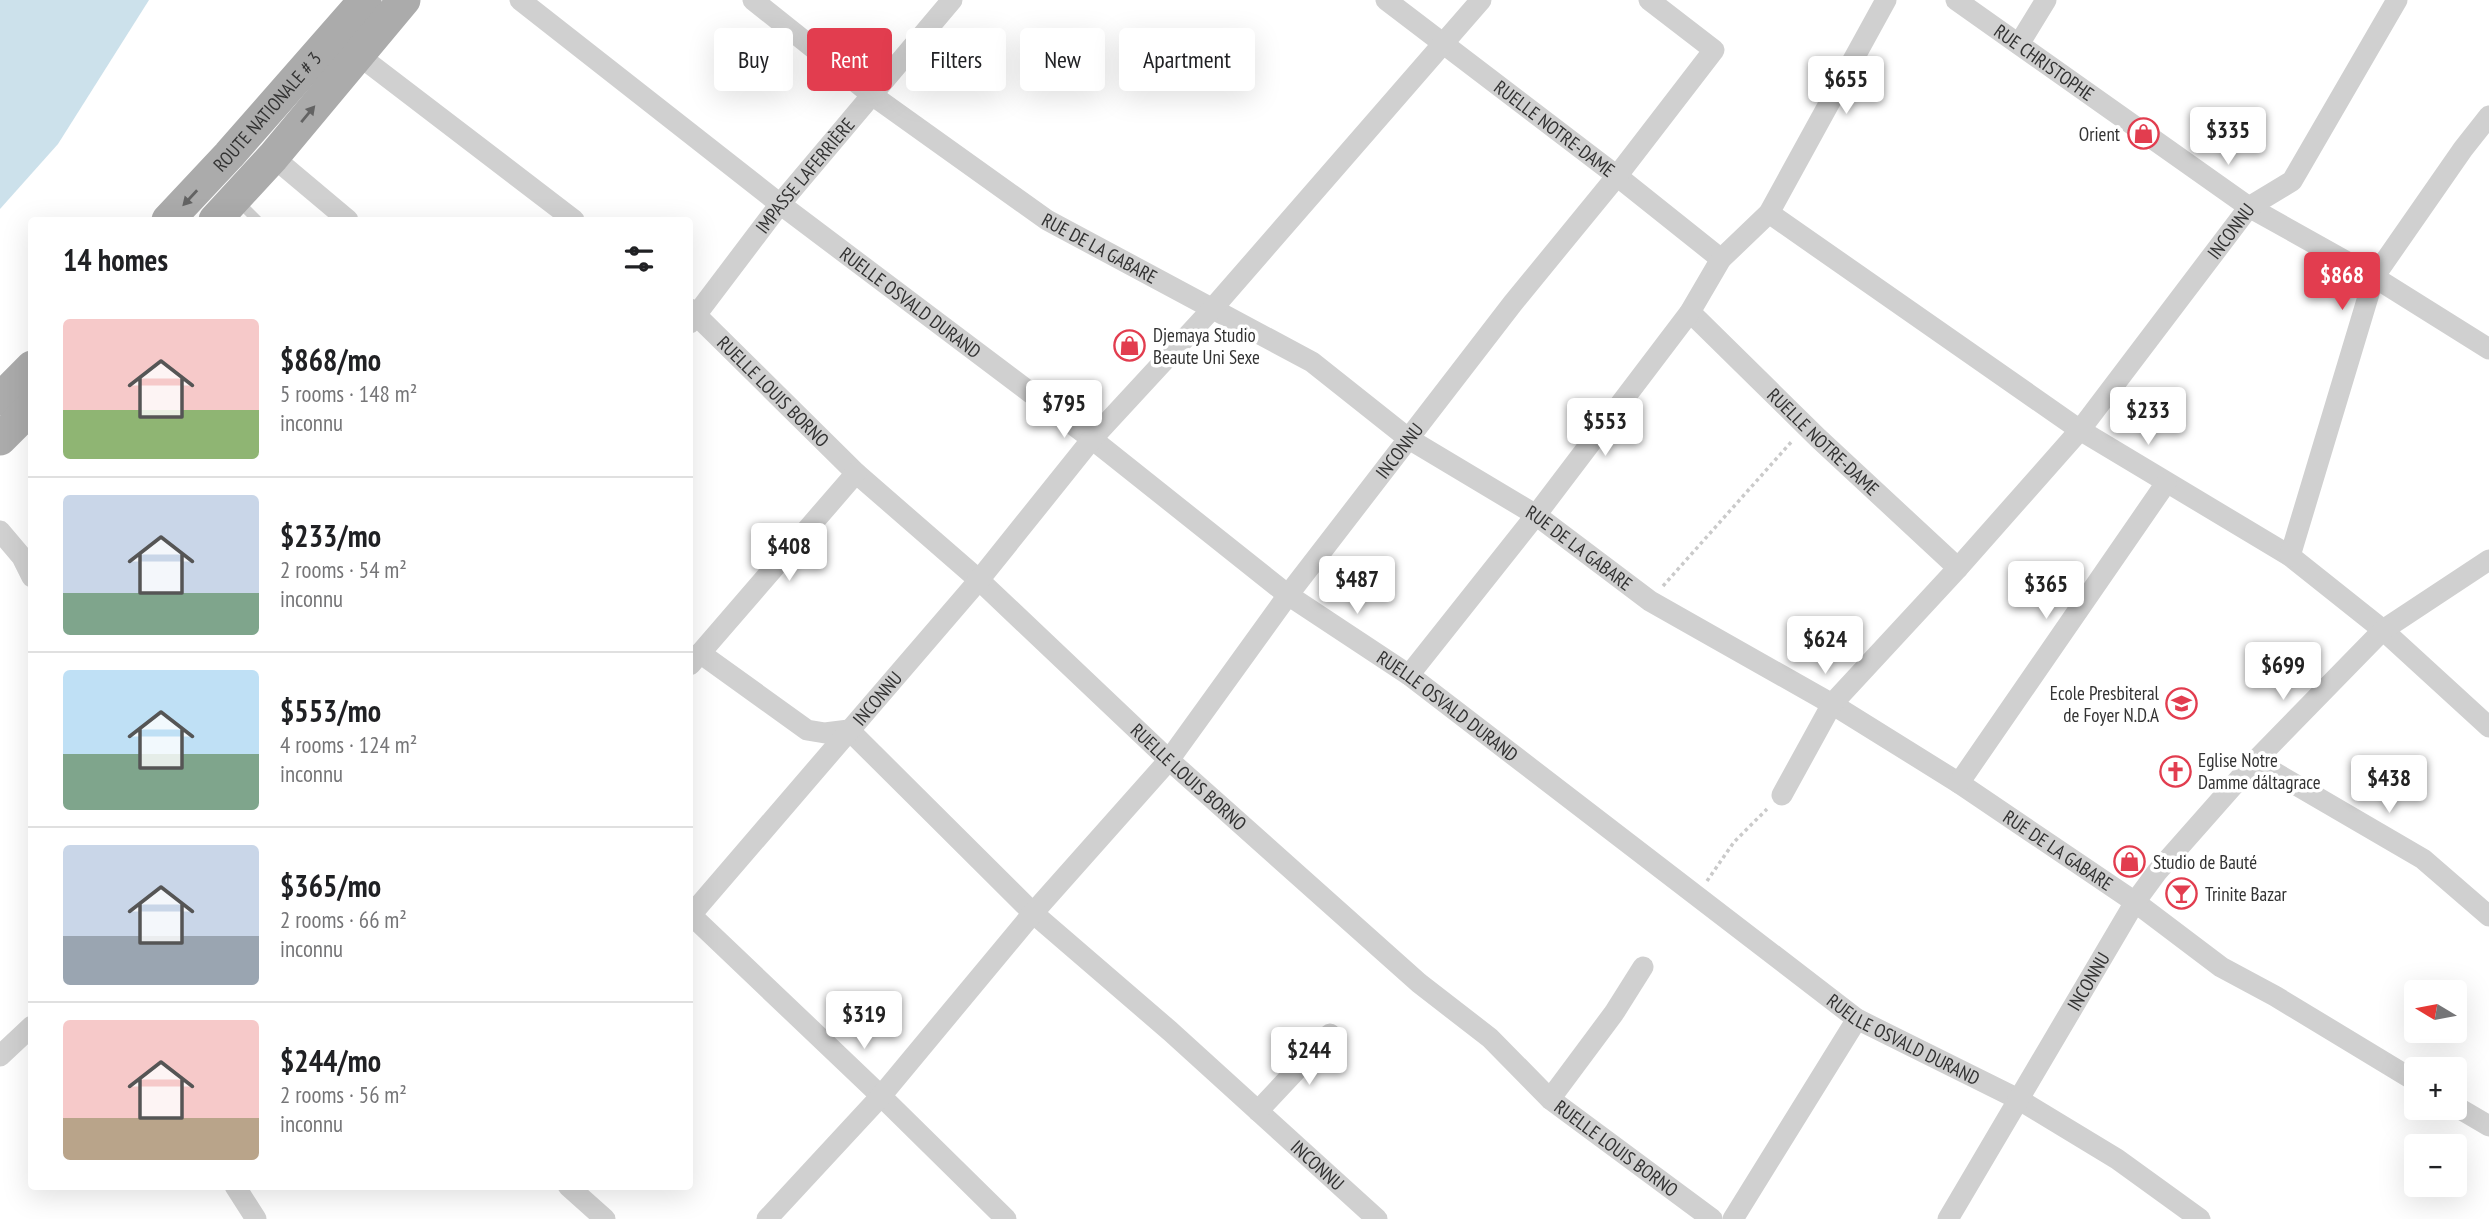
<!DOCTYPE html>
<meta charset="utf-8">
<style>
:root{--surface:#fff;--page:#f2f2f2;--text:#202124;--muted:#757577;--line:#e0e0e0;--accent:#e23d4f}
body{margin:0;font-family:"PT Sans Narrow",sans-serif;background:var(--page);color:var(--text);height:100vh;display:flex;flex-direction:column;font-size:26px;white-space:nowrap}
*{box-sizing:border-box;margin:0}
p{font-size:23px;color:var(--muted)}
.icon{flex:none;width:38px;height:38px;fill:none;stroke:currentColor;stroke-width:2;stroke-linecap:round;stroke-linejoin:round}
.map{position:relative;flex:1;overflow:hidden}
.details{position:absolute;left:28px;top:217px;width:665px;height:973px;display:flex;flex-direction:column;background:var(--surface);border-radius:7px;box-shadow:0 7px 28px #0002}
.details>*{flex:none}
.top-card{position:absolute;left:714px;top:28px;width:665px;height:63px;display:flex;gap:14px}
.needle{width:46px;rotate:280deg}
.tools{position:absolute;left:2404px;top:980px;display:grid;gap:14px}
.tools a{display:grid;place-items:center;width:63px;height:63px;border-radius:7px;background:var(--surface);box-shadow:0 7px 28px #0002;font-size:35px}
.price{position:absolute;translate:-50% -60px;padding:0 16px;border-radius:7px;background:#fff;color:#222;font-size:23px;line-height:46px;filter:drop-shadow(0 2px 4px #0008)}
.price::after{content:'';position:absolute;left:50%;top:42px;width:21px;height:16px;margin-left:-10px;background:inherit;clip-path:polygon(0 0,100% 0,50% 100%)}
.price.current{background:var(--accent);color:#fff}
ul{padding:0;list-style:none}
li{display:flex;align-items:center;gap:21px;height:175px;padding:0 35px}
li+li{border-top:2px solid var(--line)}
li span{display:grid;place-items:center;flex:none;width:196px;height:140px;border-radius:7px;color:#555}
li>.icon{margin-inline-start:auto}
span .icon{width:84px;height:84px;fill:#fffc;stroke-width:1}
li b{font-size:30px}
h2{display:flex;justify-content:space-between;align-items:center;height:84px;padding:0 35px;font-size:30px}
.pill{padding:0 24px;border-radius:7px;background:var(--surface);box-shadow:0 7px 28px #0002;font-size:24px;line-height:63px}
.pill.current{background:var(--accent);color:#fff}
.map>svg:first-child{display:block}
.water{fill:#cce1eb}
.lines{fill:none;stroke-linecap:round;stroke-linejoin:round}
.path{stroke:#cacaca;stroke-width:3.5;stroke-dasharray:3.5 3.5;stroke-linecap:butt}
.lane{stroke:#d0d0d0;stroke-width:10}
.street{stroke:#d0d0d0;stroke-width:21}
.primary{stroke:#ababab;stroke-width:33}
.oneway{fill:#636363}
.labels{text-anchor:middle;stroke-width:7;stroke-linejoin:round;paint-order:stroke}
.street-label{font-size:19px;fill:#333;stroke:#fff}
.poi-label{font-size:19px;fill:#333;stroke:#fff;text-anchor:start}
</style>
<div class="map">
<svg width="2489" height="1219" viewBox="0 0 2489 1219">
<rect width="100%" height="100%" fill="#fff"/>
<path class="water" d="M0 0H149L58 144 0 209Z"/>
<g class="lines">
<path class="path" d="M1663 586 1793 440
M1707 881 1734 842 1767 809"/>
<path class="lane" d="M238 201 257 220"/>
<g class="street">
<path id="s1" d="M520 0 780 204 1092 439 1288 595 1409 675 1857 1019 2018 1099 2117 1159 2200 1219"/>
<path id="s2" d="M753 0 872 95 1047 220 1312 362 1409 439 1536 515 1650 601 1832 704 1959 783 2135 902 2221 967 2275 996 2417 1082"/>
<path id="s3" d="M1386 0 1617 176 1721 259"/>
<path id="s4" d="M1956 0 2249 207 2374 277 2489 349"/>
<path d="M2019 44 2046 0"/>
<path d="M357 54 574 220"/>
<path d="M273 157 348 220"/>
<path d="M1769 213 2080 430 2290 556 2383 630 2489 727"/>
<path id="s5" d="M690 309 856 473 979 580 1169 760 1419 983 1490 1038 1550 1099 1712 1219"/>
<path id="s6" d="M1690 312 1818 438 1958 568"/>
<path id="s7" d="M690 323 780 204 952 0"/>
<path d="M0 531 22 557 32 577"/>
<path d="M2290 556 2374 277 2463 149 2489 116"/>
<path id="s8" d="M700 653 807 730 825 733 849 730 1033 913 1170 1031 1377 1219"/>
<path d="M690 665 856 473"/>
<path d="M1409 675 1536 515 1690 312 1721 259 1769 213 1886 0"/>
<path d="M2255 761 2423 859 2489 916"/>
<path d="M1959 783 2166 483"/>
<path id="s9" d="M1782 795 1832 704 1958 568 2080 430 2249 207 2292 181 2397 0"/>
<path d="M691 915 881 1096 1006 1219"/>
<path id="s10" d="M690 916 979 580 1092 439 1213 308 1481 0"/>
<path d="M0 1056 32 1026"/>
<path d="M1550 1099 1614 1013 1643 967"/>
<path d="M2455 1106 2489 1126"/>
<path d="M1258 1111 1330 1034"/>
<path d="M235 1186 256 1219"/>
<path d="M568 1186 605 1219"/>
<path id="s11" d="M767 1219 881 1096 1033 913 1169 760 1288 595 1513 303 1617 176 1714 50 1649 0"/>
<path d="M1733 1219 1857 1019"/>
<path id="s12" d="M1948 1219 2135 902 2157 872 2255 761 2383 630 2489 560"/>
</g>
<g class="primary">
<path id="s13" d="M168 220 229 155 365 0"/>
<path d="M215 220 273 157 404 0"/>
<path d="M0 399 32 367"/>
<path d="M0 439 32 407"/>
</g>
</g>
<defs><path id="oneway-solid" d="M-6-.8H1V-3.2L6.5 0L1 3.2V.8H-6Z" transform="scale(1.75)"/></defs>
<g class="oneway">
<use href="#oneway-solid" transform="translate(308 114) rotate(-50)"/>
<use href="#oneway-solid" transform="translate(190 198) rotate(133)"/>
</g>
<defs>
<symbol id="shop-ring" viewBox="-11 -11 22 22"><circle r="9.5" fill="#fff" stroke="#e23d4f" stroke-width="1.5"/><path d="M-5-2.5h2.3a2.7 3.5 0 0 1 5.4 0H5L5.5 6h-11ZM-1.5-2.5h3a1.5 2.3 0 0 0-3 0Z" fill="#e23d4f"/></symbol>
<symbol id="school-ring" viewBox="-11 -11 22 22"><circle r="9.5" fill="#fff" stroke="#e23d4f" stroke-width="1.5"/><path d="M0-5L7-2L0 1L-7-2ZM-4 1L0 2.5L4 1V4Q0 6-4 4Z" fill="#e23d4f"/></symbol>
<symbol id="church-ring" viewBox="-11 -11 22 22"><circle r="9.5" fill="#fff" stroke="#e23d4f" stroke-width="1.5"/><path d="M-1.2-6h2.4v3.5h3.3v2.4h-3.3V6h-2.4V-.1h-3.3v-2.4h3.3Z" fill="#e23d4f"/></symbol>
<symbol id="bar-ring" viewBox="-11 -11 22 22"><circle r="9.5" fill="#fff" stroke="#e23d4f" stroke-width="1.5"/><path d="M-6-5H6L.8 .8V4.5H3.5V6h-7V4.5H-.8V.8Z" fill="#e23d4f"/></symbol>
</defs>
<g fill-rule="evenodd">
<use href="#shop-ring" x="2126" y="116" width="35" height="35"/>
<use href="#shop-ring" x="1112" y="328" width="35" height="35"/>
<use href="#school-ring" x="2164" y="686" width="35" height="35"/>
<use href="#church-ring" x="2158" y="754" width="35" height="35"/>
<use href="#shop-ring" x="2112" y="844" width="35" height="35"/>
<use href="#bar-ring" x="2164" y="876" width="35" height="35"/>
</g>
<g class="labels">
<g class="street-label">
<text dy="7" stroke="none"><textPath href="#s4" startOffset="108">RUE CHRISTOPHE</textPath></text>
<text dy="7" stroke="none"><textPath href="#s13" startOffset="147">ROUTE NATIONALE # 3</textPath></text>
<text dy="7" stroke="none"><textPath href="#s3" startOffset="212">RUELLE NOTRE-DAME</textPath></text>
<text dy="7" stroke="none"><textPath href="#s7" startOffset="187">IMPASSE LAFERRIÈRE</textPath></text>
<text dy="7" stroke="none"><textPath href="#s9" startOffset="723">INCONNU</textPath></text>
<text dy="7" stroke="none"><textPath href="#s2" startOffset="427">RUE DE LA GABARE</textPath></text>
<text dy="7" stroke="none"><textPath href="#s1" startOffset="494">RUELLE OSVALD DURAND</textPath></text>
<text dy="7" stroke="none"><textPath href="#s5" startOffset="117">RUELLE LOUIS BORNO</textPath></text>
<text dy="7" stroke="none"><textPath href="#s6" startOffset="186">RUELLE NOTRE-DAME</textPath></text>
<text dy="7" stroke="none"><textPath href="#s11" startOffset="996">INCONNU</textPath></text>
<text dy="7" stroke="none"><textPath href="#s2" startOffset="994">RUE DE LA GABARE</textPath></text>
<text dy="7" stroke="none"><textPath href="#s10" startOffset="287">INCONNU</textPath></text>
<text dy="7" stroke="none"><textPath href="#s1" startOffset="1166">RUELLE OSVALD DURAND</textPath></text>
<text dy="7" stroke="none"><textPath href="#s5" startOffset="684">RUELLE LOUIS BORNO</textPath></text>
<text dy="7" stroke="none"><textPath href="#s2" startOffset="1561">RUE DE LA GABARE</textPath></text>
<text dy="7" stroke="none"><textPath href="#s12" startOffset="276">INCONNU</textPath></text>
<text dy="7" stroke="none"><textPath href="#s1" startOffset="1732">RUELLE OSVALD DURAND</textPath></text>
<text dy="7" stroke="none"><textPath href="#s5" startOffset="1251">RUELLE LOUIS BORNO</textPath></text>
<text dy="7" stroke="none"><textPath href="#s8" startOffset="814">INCONNU</textPath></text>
</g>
<g class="poi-label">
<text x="2120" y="141" text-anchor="end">Orient</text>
<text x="1153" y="342">Djemaya Studio<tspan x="1153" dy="22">Beaute Uni Sexe</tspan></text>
<text x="2159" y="700" text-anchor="end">Ecole Presbiteral<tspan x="2159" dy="22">de Foyer N.D.A</tspan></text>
<text x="2198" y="767">Eglise Notre<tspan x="2198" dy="22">Damme dáltagrace</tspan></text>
<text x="2153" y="869">Studio de Bauté</text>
<text x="2205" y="901">Trinite Bazar</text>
</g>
</g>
</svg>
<div class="tools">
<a><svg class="needle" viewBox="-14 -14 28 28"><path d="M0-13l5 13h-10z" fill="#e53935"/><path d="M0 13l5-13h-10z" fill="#757577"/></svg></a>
<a>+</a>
<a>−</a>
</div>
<b class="price" style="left:1846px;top:116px">$655</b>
<b class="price" style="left:2228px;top:167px">$335</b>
<b class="price current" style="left:2342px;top:312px">$868</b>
<b class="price" style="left:1064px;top:440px">$795</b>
<b class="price" style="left:2148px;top:447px">$233</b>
<b class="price" style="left:1605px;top:458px">$553</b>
<b class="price" style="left:789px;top:583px">$408</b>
<b class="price" style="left:1357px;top:616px">$487</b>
<b class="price" style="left:2046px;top:621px">$365</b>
<b class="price" style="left:1825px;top:676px">$624</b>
<b class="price" style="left:2283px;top:702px">$699</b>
<b class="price" style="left:2389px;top:815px">$438</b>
<b class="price" style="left:864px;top:1051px">$319</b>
<b class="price" style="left:1309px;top:1087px">$244</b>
<div class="top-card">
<a class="pill">Buy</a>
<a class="pill current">Rent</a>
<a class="pill">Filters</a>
<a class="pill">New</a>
<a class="pill">Apartment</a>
</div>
<section class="details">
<h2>14 homes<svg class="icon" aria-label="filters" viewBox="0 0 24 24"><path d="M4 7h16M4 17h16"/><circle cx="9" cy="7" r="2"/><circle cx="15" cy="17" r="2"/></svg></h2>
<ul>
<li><span style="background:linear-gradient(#f6c9c9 65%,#8fb573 0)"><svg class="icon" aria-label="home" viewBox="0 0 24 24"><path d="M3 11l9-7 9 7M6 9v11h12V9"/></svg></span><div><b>$868/mo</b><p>5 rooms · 148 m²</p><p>inconnu</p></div></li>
<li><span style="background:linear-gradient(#c9d6e8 70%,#7fa58c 0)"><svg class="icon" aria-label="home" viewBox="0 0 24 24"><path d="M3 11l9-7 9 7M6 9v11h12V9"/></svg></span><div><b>$233/mo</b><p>2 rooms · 54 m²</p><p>inconnu</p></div></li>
<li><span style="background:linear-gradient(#bfe0f5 60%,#7fa58c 0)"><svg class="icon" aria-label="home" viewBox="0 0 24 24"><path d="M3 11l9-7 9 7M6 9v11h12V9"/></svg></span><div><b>$553/mo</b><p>4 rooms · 124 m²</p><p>inconnu</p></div></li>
<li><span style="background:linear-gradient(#c9d6e8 65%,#9aa5b1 0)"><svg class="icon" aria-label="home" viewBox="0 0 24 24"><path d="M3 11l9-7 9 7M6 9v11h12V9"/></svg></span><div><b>$365/mo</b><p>2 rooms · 66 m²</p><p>inconnu</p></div></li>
<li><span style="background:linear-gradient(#f6c9c9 70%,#b9a48a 0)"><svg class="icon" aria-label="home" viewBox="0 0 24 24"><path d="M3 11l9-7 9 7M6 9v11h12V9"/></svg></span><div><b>$244/mo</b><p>2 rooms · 56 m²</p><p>inconnu</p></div></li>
</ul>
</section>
</div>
